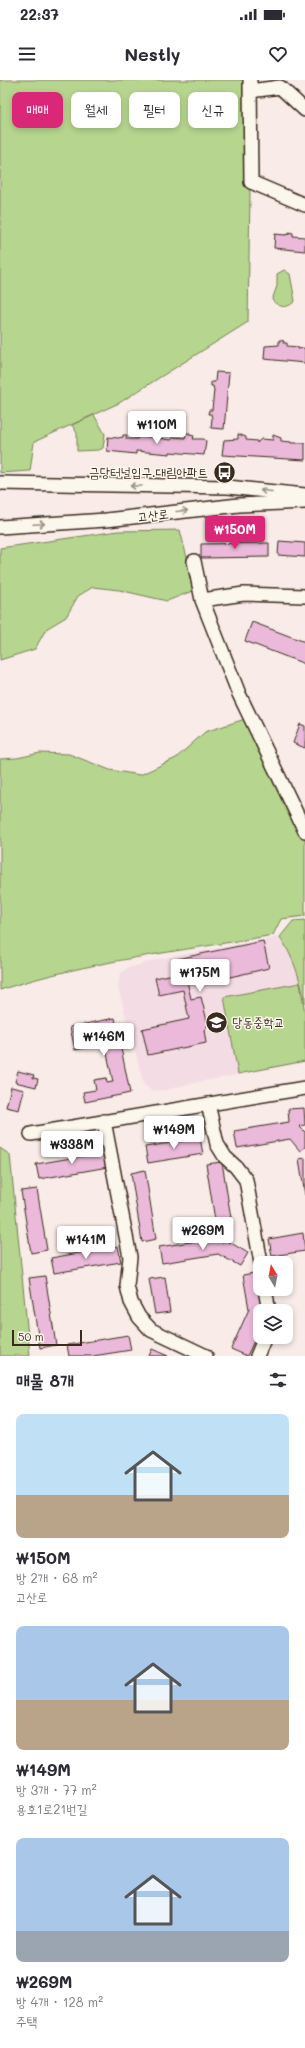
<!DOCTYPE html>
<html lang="ko">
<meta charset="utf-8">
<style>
:root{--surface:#fff;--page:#f2f2f3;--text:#2b2b33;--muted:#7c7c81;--accent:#db2777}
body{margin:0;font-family:Mali,"Poor Story",sans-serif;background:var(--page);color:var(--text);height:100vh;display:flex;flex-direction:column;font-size:15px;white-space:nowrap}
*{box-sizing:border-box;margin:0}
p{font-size:13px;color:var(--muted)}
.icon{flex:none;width:22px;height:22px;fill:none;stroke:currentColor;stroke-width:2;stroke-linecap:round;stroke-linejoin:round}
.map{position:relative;height:1276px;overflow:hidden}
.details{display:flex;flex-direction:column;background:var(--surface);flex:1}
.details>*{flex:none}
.hud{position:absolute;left:12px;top:12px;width:281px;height:36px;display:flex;gap:8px}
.needle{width:26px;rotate:350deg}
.fabs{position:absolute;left:253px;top:1176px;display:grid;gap:8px}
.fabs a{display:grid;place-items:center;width:40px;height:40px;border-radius:8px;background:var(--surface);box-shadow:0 2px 6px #0003;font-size:20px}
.scale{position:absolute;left:12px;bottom:10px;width:70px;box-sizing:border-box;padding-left:4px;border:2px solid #3b2a1e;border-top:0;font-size:11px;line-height:14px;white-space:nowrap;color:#3b2a1e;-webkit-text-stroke:3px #fbf7ec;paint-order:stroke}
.price{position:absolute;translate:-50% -34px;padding:0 9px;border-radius:4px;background:#fff;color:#222;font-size:13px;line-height:26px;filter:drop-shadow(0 1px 2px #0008)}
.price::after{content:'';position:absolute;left:50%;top:24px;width:12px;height:9px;margin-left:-6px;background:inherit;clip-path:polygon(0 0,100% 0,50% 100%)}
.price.selected{background:var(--accent);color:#fff}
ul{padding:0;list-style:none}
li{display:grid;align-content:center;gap:8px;height:212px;padding:0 16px}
li span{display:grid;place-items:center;height:124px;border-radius:8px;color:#555}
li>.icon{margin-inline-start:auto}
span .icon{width:72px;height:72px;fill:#fffc;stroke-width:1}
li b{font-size:17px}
h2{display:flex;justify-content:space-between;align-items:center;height:48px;padding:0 16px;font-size:17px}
.tag{padding:0 14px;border-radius:8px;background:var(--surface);box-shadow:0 2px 6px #0003;font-size:14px;line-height:36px}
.tag.selected{background:var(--accent);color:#fff}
.status{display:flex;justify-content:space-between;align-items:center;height:28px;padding:0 20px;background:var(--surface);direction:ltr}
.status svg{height:11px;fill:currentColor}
header{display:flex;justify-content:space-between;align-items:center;height:52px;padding:0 16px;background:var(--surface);font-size:18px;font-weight:800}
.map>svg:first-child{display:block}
.built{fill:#f4dce4}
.green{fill:#b6d58e;stroke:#788056}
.building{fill:#ebbada;stroke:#3b2a1e}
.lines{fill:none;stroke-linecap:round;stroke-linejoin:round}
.minor-casing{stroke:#3b2a1e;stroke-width:16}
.minor{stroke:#fbf7ec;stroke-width:13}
.oneway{stroke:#9b9085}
.labels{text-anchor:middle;stroke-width:3;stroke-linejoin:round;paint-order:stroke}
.poi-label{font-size:13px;fill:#3b2a1e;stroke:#fbf7ec;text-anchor:end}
.street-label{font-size:13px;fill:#3b2a1e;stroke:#fbf7ec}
</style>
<div class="status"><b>22:37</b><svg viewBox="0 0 49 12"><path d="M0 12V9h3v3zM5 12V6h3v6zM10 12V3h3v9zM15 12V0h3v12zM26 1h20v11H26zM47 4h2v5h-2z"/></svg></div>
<header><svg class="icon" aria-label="menu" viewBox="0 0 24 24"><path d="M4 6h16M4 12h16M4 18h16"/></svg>Nestly<svg class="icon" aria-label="heart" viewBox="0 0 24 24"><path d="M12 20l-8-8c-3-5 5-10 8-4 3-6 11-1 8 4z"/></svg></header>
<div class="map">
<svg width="305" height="1276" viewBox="0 0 305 1276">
<rect width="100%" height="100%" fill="#f8ebe8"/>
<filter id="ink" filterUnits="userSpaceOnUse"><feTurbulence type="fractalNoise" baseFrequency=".025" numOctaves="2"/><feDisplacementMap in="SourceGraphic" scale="8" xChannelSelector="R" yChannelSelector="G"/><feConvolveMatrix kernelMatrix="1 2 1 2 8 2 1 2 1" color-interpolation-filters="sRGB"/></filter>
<g filter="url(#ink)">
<path class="built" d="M280 857 290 873 300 898 305 923V982L188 1004 167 1010 152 1011 144 1005 118 907 120 894 128 888 159 879Z"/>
<path class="green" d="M0 0H245V96L250 112 248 242 119 323 34 362 30 391 0 393Z
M284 190 290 194 295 221C287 229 279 228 272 220L277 206V194Z
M94 335 105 354 103 368 99 370 77 371V353L72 345Z
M180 450 195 510 167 521 119 510 93 507 78 516 66 537 46 549 35 569 0 580V468L118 451Z
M245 639 305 760V836L281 839 273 855C183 871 87 881 0 910V679L17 678 40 673 69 674 110 690 140 695 176 678 205 652Z
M305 840V923C300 899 294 878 280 857L293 841Z
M300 903 305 933V981L238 994 224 917Z
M0 1068 10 1075 30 1276H0Z"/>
<path class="building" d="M289 152 293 153V156L305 157V171L274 168 275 154 285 155 289 154Z
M279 260 284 261 283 263H287V266L298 267V269L305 268V283L264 279 265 266 279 265Z
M216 292 229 293 224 349 211 348 212 338 211 334H208L209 330H212L214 310 213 306H211V302H215Z
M151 352 159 355 158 358 171 360 174 357 185 358 186 353H190V355L194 356 193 359H204L206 361 204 375 170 372V374L136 371V374L107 371 108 357 118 358 123 357V355H127L126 359H137L139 356 151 357Z
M238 354 246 357V360L257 361V363L261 359 273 360V355L281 358V361L291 362V363H305V380L222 375 224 360 238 359Z
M279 461 305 463V477L278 475Z
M269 463V477L201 478V464Z
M252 542 305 562V584L245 561Z
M300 644 305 646V668L293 663Z
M263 861 269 888 217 900 200 897 187 901 191 919 201 917 208 945 204 950 206 963 148 975 142 949 189 939 183 910 159 915 155 898 179 893 177 879Z
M115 938 130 1013 85 1022 83 1012 96 1010 94 1000 106 998 107 1003 113 1002 105 964 75 970 70 947Z
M18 991 34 995 33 998 38 999 36 1007 15 1002Z
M11 1007 24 1010 19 1030 6 1027Z
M304 1028 305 1045 299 1046 305 1052V1067L300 1071 290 1059 237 1068 234 1051 289 1042 288 1029Z
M200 1058 203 1074 148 1083 145 1067Z
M106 1072 108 1087 39 1099 36 1084Z
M305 1078V1115L299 1079Z
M222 1082 231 1138 215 1140 206 1084Z
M145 1090 156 1159 142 1162 131 1093Z
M37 1109 47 1170 31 1173 21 1111Z
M303 1153 305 1171 272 1176 269 1159Z
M215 1158 216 1161 223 1162 224 1159 248 1173 240 1186 218 1174 162 1183 159 1167Z
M118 1166 121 1182 54 1193 51 1178Z
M259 1192 263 1226 262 1231H260V1248L247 1276 231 1269 249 1229 243 1195Z
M45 1196 56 1265 40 1268 29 1198Z
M165 1197 170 1232 155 1234 149 1199Z
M128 1255 131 1270 93 1276H69L67 1265Z
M152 1269 168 1276H149Z"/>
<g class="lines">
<defs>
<path id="minor" d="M250 0 251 102 305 125
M250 11 280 7 305 30
M0 403 228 407 305 415
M0 447 106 440 239 425 305 422
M194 481 202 520 239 614 305 751
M202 520 244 514 305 516
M208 1024 217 1064 225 1077 236 1087 246 1100 261 1183
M104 1041 130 1177 127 1206 131 1222 139 1237 151 1250 206 1276
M31 1054 305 1008
M265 1209 269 1231
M257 1276 265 1257"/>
</defs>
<use href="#minor" class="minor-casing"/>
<use href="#minor" class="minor"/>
</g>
<defs><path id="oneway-shaft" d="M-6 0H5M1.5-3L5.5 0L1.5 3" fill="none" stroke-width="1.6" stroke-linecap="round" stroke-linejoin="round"/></defs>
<g class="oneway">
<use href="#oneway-shaft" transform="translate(136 406) rotate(-180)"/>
<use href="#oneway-shaft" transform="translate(266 411) rotate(-175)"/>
<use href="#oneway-shaft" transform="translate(182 431) rotate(-5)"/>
<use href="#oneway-shaft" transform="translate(39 444) rotate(-3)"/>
</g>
</g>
<defs>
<symbol id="bus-disc" viewBox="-11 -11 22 22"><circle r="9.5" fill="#3b2a1e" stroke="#fbf7ec"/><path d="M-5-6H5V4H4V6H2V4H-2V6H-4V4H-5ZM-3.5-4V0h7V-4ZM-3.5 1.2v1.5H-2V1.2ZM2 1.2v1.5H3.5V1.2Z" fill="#fff"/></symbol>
<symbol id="school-disc" viewBox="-11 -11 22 22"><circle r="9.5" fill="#3b2a1e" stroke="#fbf7ec"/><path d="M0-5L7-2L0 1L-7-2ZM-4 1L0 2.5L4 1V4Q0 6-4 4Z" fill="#fff"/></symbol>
</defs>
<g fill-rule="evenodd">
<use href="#bus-disc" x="212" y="380" width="25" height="25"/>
<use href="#school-disc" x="204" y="930" width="25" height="25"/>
</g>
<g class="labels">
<g class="poi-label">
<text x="208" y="397">금당터널입구.대림아파트</text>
<text x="232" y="947" text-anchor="start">당동중학교</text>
</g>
<g class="street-label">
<text transform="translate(153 435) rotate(-7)" y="5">고산로</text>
</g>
</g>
</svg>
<div class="fabs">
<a><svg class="needle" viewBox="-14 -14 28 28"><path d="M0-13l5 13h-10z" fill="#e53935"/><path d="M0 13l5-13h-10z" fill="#7c7c81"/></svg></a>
<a><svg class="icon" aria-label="layers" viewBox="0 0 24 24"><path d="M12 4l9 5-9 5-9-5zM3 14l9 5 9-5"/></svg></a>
</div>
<div class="scale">50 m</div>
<b class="price" style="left:157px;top:365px">₩110M</b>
<b class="price selected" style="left:235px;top:470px">₩150M</b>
<b class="price" style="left:200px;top:913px">₩175M</b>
<b class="price" style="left:104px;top:977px">₩146M</b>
<b class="price" style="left:174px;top:1070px">₩149M</b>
<b class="price" style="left:72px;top:1085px">₩338M</b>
<b class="price" style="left:203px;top:1171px">₩269M</b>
<b class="price" style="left:86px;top:1180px">₩141M</b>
<div class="hud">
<a class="tag selected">매매</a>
<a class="tag">월세</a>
<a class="tag">필터</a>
<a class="tag">신규</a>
</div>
</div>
<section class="details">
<h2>매물 8개<svg class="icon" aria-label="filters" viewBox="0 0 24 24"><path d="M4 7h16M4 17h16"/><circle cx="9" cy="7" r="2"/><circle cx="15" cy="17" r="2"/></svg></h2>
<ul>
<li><span style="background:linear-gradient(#bfe0f5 65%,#b9a48a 0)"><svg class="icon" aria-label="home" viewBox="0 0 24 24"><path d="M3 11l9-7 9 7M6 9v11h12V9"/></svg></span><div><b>₩150M</b><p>방 2개 · 68 m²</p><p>고산로</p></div></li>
<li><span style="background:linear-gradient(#a9c7e8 60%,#b9a48a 0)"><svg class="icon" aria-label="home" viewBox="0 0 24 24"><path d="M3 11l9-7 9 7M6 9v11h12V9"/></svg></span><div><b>₩149M</b><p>방 3개 · 77 m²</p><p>용호1로21번길</p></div></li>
<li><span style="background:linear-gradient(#a9c7e8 75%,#9aa5b1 0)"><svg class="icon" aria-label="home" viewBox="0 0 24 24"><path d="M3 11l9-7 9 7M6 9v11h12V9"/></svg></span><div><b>₩269M</b><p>방 4개 · 128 m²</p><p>주택</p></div></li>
</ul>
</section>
